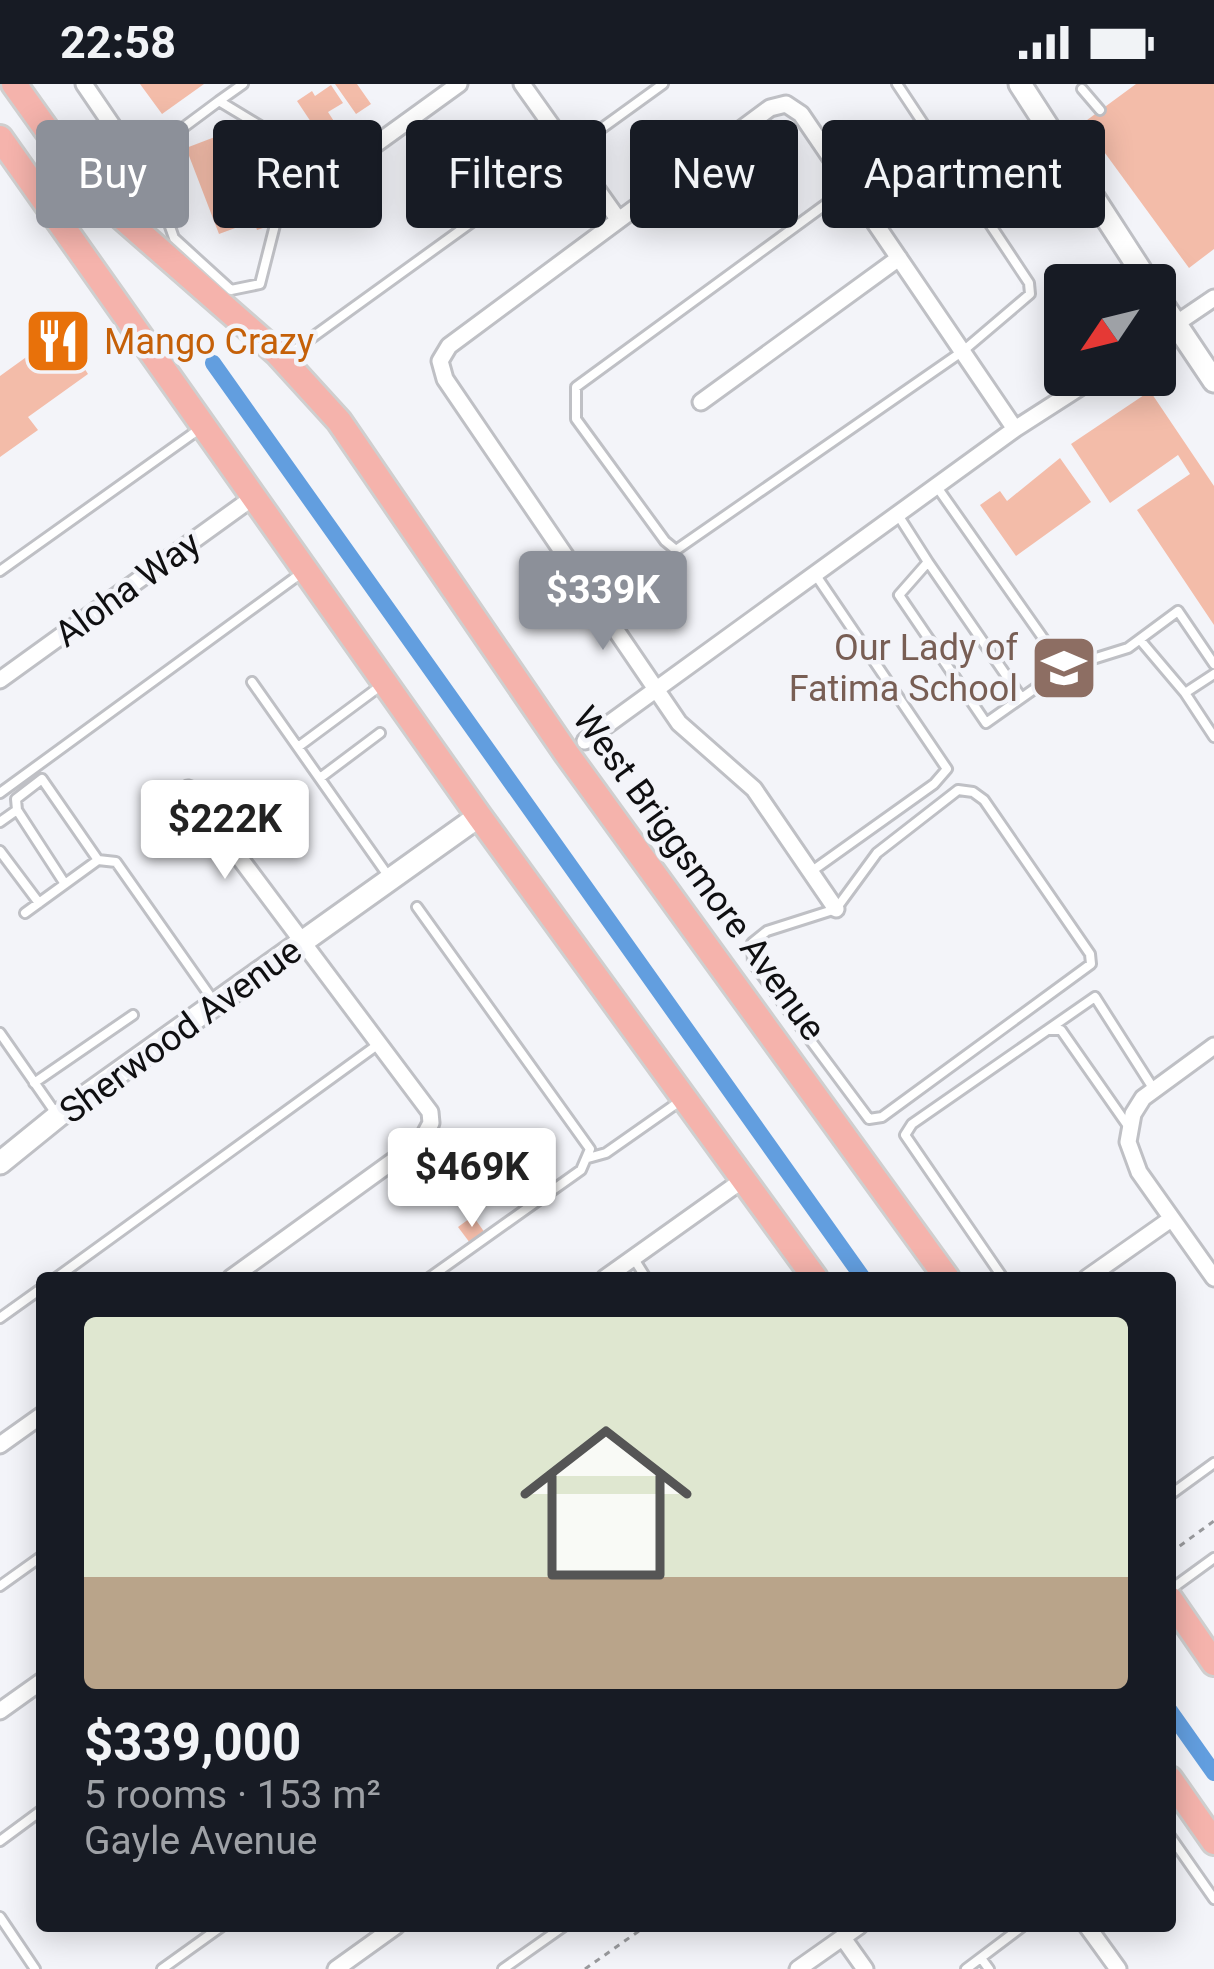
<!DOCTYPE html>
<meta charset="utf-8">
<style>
:root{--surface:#171b24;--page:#20242c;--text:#f1f3f6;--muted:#9ea1a6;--line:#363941;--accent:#8c9099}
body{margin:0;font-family:Roboto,sans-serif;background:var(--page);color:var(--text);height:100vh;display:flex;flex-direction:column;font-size:45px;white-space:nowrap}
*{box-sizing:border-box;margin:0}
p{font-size:39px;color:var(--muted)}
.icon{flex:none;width:66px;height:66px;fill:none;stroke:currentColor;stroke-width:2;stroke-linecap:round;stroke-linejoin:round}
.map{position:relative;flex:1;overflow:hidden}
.sheet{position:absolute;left:36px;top:1188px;width:1140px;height:660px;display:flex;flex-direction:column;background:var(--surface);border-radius:12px;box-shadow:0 6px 30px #0003}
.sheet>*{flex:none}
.guide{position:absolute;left:36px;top:36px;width:1143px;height:108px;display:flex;gap:24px}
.needle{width:78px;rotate:235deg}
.fabs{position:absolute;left:1044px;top:180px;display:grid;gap:24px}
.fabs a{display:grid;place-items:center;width:132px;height:132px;border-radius:12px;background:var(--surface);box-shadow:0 6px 30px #0003;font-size:60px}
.price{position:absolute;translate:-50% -102px;padding:0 27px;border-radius:12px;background:#fff;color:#222;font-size:39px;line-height:78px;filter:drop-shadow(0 3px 6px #0008)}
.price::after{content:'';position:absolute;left:50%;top:72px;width:36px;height:27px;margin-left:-18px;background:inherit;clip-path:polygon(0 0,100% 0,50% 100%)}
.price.selected{background:var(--accent);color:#fff}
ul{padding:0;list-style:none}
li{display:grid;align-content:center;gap:24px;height:636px;padding:0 48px}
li+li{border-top:3px solid var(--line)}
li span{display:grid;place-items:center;height:372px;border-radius:12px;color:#555}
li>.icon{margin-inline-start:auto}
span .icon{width:216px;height:216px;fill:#fffc;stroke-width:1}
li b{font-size:51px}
.chip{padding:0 42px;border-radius:12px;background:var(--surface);box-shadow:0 6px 30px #0003;font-size:42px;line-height:108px}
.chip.selected{background:var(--accent);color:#fff}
.status{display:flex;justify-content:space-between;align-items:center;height:84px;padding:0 60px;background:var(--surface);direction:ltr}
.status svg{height:33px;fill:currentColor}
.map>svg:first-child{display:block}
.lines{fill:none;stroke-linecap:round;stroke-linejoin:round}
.canal{stroke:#629edf;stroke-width:16}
.building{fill:#f3bca9}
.lane-casing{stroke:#bfc0c5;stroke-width:14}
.street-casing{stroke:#bfc0c5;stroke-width:21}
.secondary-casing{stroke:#bfc0c5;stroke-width:27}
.primary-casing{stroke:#cfcfcf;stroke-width:30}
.path{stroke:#999a9d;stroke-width:3;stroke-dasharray:6 6;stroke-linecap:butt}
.lane{stroke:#fff;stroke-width:8}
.street{stroke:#fff;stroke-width:15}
.secondary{stroke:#fff;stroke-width:21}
.primary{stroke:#f5b3ac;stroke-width:24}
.labels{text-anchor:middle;stroke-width:9;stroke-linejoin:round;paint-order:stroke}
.food-label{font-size:36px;fill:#c56008;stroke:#f3f4f9;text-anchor:start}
.street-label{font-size:36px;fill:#0f0f11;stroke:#f3f4f9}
.education-label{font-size:36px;fill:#785e54;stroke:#f3f4f9;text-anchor:end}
</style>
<div class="status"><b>22:58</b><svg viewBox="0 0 49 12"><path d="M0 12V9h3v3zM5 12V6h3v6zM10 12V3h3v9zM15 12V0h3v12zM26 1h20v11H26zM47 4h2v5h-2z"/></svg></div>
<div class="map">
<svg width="1214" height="1885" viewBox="0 0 1214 1885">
<rect width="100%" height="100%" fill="#f3f4f9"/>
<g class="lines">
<path class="canal" d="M213 279 863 1194
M1170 1627 1214 1689"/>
</g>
<path class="building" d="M140 0H204L162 30Z
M335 0H357L371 20 356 30Z
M1136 0H1214V165L1189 184 1083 39Z
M331 1 343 19 328 28 339 45 323 56 297 17 312 7 315 12Z
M228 48 237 72 244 70 272 141 257 146 254 137 219 150 186 64Z
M61 248 88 290 28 333 38 346 0 373V292Z
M1150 307 1214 402V541L1137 426 1190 390 1178 371 1110 419 1071 360Z
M1060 374 1091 418 1016 472 980 421 1000 407 1007 417Z
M473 1132 485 1149 470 1159 458 1143Z"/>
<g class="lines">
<defs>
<path id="lane" d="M1082 5 1100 26
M219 17 243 0
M117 48 145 72 174 154 231 206 260 200 275 141
M145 72 219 17 300 66 310 105
M848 104 576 303V335L665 457 676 466 963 267 1030 210 1029 199 897 0
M285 273 663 0
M937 403 1064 584
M898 431 928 478 899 511 986 639 1064 584 1128 564 1178 527 1214 580
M928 478 1021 613
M0 487 198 346
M1141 557 1185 609 1214 653
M252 598 389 793
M1185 609 1214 590
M298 663 379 603
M320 694 380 649
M958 706 973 708 984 716 1090 870 1091 880 882 1033 869 1035 753 879 752 859 767 847 836 825 877 769Z
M0 709 300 490
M17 726 65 800
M0 738 17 726 16 715 42 695 98 776
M0 767 39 819
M812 787 934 700 947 685 815 490
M417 823 590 1065 581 1086 429 1194
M25 829 98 776 116 778 215 919
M1049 946H1061L1128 1042
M0 949 57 1031
M34 999 133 931
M588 1074 606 1069 683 1015
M634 1175 646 1194
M56 1194 380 959
M1003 1194 905 1051 912 1040 1095 913 1153 1004
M0 1234 42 1204
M1170 1411 1214 1379
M0 1502 42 1472
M1170 1506 1214 1474
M1170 1752 1214 1815
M0 1757 42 1726
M0 1833 35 1885
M981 1874 989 1885
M162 1885 222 1842
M503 1885 564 1842
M966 1885 1023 1842"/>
<path id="street" d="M84 0 116 47
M522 0 618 135
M311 107 459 0
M1155 254 1214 214
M701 318 899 174
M0 596 255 412
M585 657 1015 345 1099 291
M188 705 430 1028 431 1039 422 1056 231 1194
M836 825 754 705 679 639 445 295 440 277 449 262 770 24 786 20 801 30 1015 345
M1214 962 1143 1014 1133 1030 1128 1058 1139 1088 1214 1194
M605 1194 744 1095
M1087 1194 1171 1135
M0 1361 42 1331
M0 1627 42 1597
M1087 1842 1118 1885
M843 1854 865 1885
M336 1885 396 1842
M798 1885 859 1842"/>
<path id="secondary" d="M1020 0 1150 201
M1155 209 1214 297
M0 1079 58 1032 479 732"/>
<path id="primary" d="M14 0 69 77 109 122 277 269 339 337 567 670 947 1194
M0 54 479 732 815 1194
M1170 1515 1214 1579
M1170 1695 1214 1758"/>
</defs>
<use href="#lane" class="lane-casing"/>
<use href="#street" class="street-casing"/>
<use href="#secondary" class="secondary-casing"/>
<use href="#primary" class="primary-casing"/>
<path class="path" d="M1170 1469 1214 1437
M585 1885 646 1842"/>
<use href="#lane" class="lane"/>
<use href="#street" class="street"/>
<use href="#secondary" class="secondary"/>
<use href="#primary" class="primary"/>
</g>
<defs>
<symbol id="restaurant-square" viewBox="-11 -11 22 22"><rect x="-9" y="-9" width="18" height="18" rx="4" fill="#e8710a" stroke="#f3f4f9"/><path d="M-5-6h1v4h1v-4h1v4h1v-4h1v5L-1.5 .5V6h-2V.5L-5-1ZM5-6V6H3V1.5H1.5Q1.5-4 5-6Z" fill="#fff"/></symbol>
<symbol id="school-square" viewBox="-11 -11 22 22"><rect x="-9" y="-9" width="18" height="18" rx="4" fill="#8d6e63" stroke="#f3f4f9"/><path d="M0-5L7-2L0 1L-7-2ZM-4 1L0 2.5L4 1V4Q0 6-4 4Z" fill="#fff"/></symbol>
</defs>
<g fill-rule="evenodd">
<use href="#restaurant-square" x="20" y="219" width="76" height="76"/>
<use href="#school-square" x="1026" y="546" width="76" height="76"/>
</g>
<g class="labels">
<g class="food-label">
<text x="104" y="270">Mango Crazy</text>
</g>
<g class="street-label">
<text transform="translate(127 504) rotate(-36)" y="13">Aloha Way</text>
<text transform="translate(700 789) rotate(54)" y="13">West Briggsmore Avenue</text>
<text transform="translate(180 946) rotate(-36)" y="13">Sherwood Avenue</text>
</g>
<g class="education-label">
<text x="1018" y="576">Our Lady of<tspan x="1018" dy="41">Fatima School</tspan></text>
</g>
</g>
</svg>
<div class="fabs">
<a><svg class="needle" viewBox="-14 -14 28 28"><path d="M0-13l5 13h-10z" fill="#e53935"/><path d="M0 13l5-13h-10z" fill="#9ea1a6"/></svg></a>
</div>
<b class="price selected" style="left:603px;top:569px">$339K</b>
<b class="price" style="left:225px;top:798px">$222K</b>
<b class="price" style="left:472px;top:1146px">$469K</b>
<div class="guide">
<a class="chip selected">Buy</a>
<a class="chip">Rent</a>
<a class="chip">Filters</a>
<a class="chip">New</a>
<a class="chip">Apartment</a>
</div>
<section class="sheet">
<ul>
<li><span style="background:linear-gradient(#dfe7d0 70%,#b9a48a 0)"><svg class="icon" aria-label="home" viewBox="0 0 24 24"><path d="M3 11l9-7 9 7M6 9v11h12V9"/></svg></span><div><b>$339,000</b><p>5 rooms · 153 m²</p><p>Gayle Avenue</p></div></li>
</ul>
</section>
</div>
